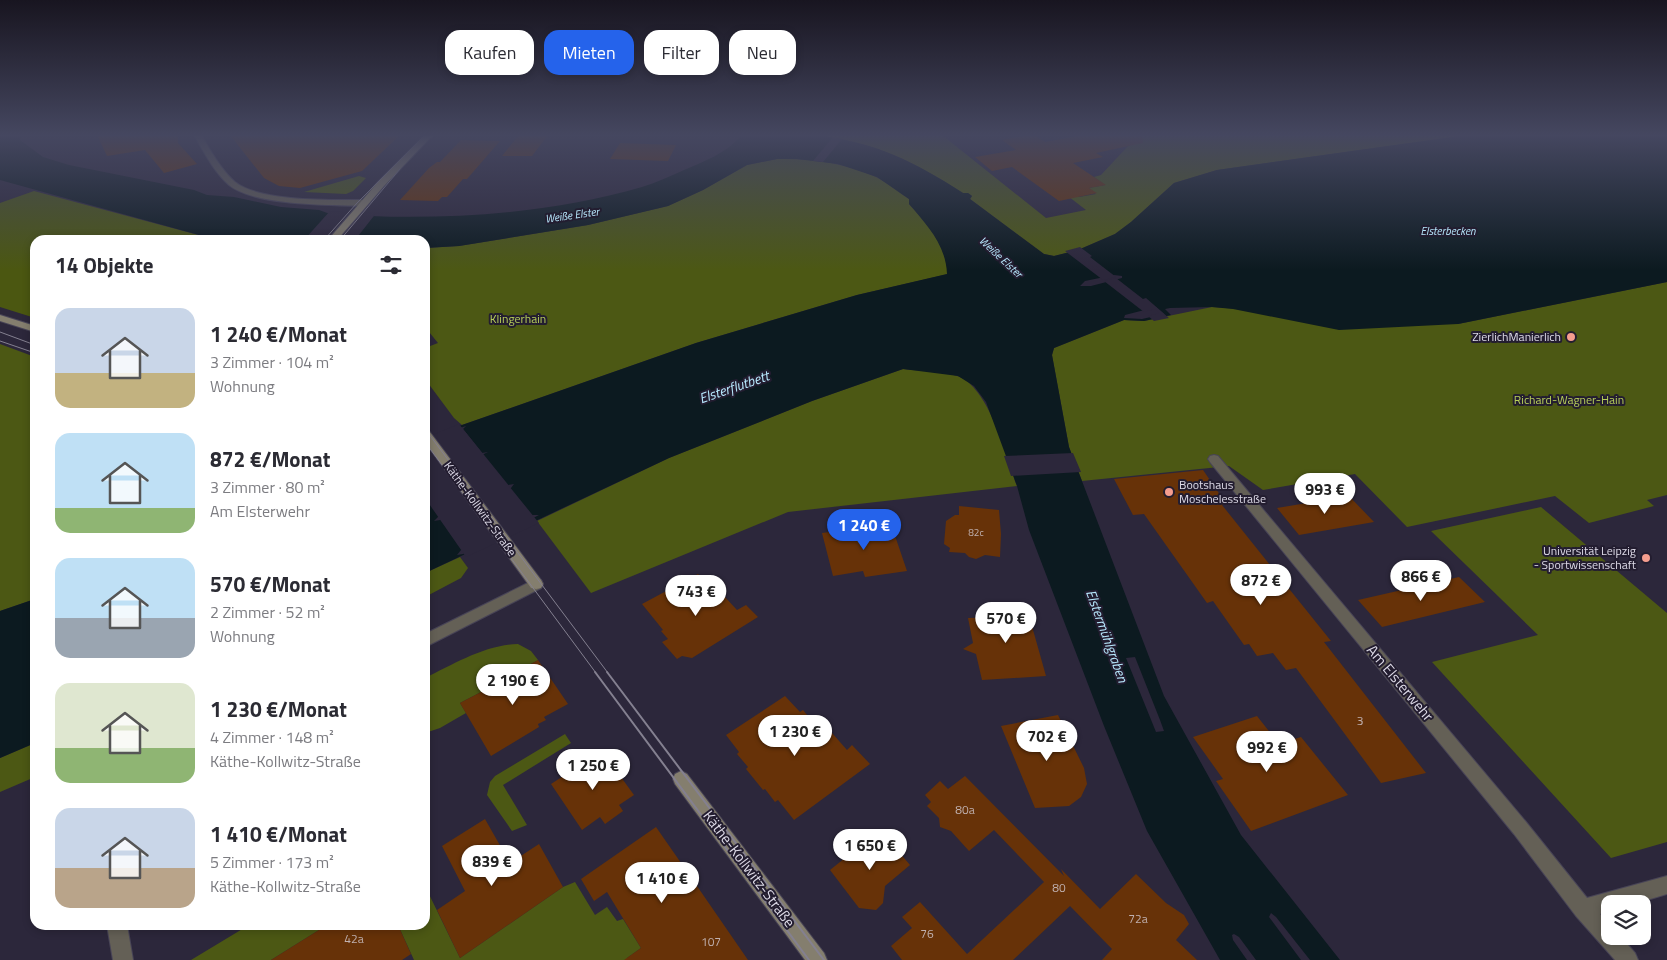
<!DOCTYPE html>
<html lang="de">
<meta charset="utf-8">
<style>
:root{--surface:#fff;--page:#f2f2f3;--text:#2b2b33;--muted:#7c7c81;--accent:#2563eb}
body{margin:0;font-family:"Titillium Web",sans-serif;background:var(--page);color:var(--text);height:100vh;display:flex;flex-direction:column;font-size:19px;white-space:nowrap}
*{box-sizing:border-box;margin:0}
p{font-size:16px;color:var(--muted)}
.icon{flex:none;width:28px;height:28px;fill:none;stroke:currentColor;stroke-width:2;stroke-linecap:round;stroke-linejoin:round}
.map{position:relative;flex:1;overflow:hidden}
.side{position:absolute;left:30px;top:235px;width:400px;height:695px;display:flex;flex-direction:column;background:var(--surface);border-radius:15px;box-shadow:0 2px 8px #0003}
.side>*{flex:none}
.guide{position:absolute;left:445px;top:30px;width:475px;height:45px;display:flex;gap:10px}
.buttons{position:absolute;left:1601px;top:895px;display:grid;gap:10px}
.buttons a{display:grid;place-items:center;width:50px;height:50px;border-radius:10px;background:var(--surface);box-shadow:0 2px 8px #0003;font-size:25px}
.price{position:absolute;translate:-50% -42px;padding:0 11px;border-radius:18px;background:#fff;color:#222;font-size:16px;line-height:32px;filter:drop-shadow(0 1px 2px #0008)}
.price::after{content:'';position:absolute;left:50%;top:30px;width:15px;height:11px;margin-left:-8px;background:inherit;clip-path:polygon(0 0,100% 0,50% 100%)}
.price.current{background:var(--accent);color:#fff}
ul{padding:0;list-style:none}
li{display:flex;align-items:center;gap:15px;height:125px;padding:0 25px}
li span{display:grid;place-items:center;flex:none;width:140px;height:100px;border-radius:15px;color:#555}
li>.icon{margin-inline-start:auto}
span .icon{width:60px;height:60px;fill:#fffc;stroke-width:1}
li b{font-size:21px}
h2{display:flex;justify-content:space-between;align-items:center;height:60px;padding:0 25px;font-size:21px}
.chip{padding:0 18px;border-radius:15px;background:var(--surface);box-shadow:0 2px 8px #0003;font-size:18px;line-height:45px}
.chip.current{background:var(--accent);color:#fff}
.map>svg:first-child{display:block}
.green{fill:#4c5814}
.forest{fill:#4b5711}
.water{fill:#0c1a20;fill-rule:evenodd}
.pier{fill:#2c273b}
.building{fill:#673208}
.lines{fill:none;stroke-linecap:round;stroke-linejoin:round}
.minor-casing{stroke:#484457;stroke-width:2}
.secondary-casing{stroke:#484457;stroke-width:2}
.minor{fill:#646056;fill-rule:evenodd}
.secondary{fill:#847e6e;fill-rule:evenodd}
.tram-far1{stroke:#848090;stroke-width:1}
.tram{stroke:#848090;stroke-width:2}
.poi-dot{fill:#f59d8e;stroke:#231d30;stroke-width:2}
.labels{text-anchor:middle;stroke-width:4;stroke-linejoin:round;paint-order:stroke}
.number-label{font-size:10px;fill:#c0b1b0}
.far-water-label{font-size:11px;font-style:italic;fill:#b7e8fd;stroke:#231d30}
.park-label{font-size:12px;fill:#b8cf5b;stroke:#231d30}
.poi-label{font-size:12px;fill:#dedbe8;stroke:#231d30;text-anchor:end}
.street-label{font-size:12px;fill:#dedbe8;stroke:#231d30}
.near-number-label{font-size:12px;fill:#c0b1b0}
.water-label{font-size:14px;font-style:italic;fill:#b7e8fd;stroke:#231d30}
.near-street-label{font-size:15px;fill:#dedbe8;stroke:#231d30}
</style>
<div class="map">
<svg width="1667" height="960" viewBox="0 0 1667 960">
<rect width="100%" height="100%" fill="#2c273b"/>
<path class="green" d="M815 135H942L1046 218 1086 210 1064 193 1072 192 1079 197 1096 194 1089 188 1105 185 1094 177 1101 175 1128 146 1110 135H1467L1217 170 1174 183 1131 222 1115 234 1078 250 1054 256 1044 254 970 199 972 196 968 193H963C911 160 876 143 815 135Z
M777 159C810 158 846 163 876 177 888 183 898 192 909 199V204C928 225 946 245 948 274L857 295 696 343 462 425 454 418 425 379V348L438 343 425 327V248L459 246 588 225 668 206 703 190 747 165Z
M359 176 366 178 353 191 346 194 304 192Z
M1667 282V495L1647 500 1654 506 1589 523 1555 496 1407 527 1355 474 1263 490 1229 466 1082 481 1069 447 1052 355 1054 348 1124 320 1144 321 1212 307 1458 324Z
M0 344 35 357V599L0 611Z
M903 369C920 371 941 371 957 376 989 386 1006 456 1017 486L788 512 591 593 537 521 669 458 812 401Z
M1541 507 1667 613V842L1611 858 1432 662 1538 635 1431 531Z
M460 557 468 568 461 578 425 597V573Z
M518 644 531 651 538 660 515 673 513 671 508 673 504 668 483 679 487 685 481 688 483 691 460 703 466 713 440 728 425 733V678C454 664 485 645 518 644Z
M565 734 571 743 503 785 527 825 512 831 487 795 490 782 495 776Z
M35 743V777L0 792V758Z
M575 882 595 915 607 907 617 921 623 919 641 948 627 958 628 960H414L398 925H425V886L460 958 563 887Z
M249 925H327L271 960H191Z"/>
<path class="forest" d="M34 191 217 240H35V318L0 307V203Z"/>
<path class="water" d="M0 135H22L20 140 43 157 69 165 194 190 207 195 234 197 281 207 319 210 330 214C432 221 543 216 642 187 656 183 670 176 684 170 703 162 726 153 739 138L736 135C762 135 790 133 817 136 874 141 915 162 963 193H968L972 196 970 199 1044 254 1054 256 1078 250 1115 234 1131 222 1174 183 1217 170 1467 135H1667V282L1458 324 1339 330 1233 309 1212 307 1170 308 1165 309 1171 315 1144 321 1124 320 1054 348 1052 355 1069 447 1164 696 1241 835 1340 960H1310L1276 917 1271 913 1269 917 1301 960H1256L1239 937 1234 934 1232 935 1233 940 1247 960H1220L1147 831 1104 726 1029 530 1017 486 986 402 974 386 958 376 903 369 812 401 669 458 425 573V482L488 452 482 453 463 429 466 426 425 440 462 425 696 343 857 295 947 274C946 245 927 225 909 204V199L877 177 838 164 797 159H777L747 165 703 190 668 206 588 225 459 246 425 248V240H217L0 180ZM1114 275 1122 276V278L1091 286H1080L1085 281ZM1156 307 1164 314 1142 319 1124 318 1125 315ZM514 484 511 488 440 520 434 521 438 517 508 485ZM533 515H539L463 554 457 555 461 550Z
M35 599V743L0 758V611Z"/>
<path class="pier" d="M833 137 842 139 823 162 813 161Z
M330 211 342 212H377L355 240H304Z
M1080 247 1092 256 1090 257 1116 277 1103 280 1065 251Z
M1116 278 1143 299 1146 298 1169 318 1154 321 1148 316 1159 313 1155 309 1144 312 1104 281Z
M459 424 539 523 466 557 425 498V438Z
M1073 453 1081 472 1011 476 1004 456Z
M1135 657 1160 720 1164 731 1156 732 1126 658Z"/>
<path class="building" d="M97 135H178V143L197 164 164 173 145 150 107 156Z
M230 135H400L362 171 300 188 279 186 264 178Z
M519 135H548L532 156H502Z
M1029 135H1034L1045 142 1083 135H1142L1143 143 1096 153 1103 157 1073 163 1106 185 1089 188 1097 193 1059 201 1012 167 992 171 975 157 1016 150 1002 140Z
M461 140 500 141 467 179H463L447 197H442L438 201 400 200 429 168 437 162H440Z
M620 143 676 145 668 161 610 159Z
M1203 470 1227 505H1222L1331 641 1324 642 1426 773 1381 783 1296 668 1286 670 1273 653 1257 656 1249 644 1244 645 1213 601 1207 603 1144 514 1133 515 1114 479Z
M1349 496 1374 522 1299 535 1277 508Z
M959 506 999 510 1001 534 1000 557 985 555 976 559 969 557 965 553 949 552 950 548 944 544 946 521 955 515H959Z
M891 524 907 571 865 577 863 571 833 576 822 533Z
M698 574 708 585 712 583 737 610 746 605 758 617 692 658 682 656 677 659 662 642 668 639 661 631 663 630 642 604Z
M1459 577 1485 602 1382 627 1358 600Z
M1006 603 1026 605 1046 676 982 680 976 654 963 649 973 643 968 618 999 617 995 606Z
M538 660 568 704 544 717 546 720 538 724 539 727 491 756 460 703 483 691 481 688 487 685 483 679 504 668 508 673 513 671 515 673Z
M785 696 800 712 803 710 812 721 818 717 847 750 852 745 870 764 794 820 778 800 775 802 765 789 763 790 746 769 748 767 737 754 739 752 726 735Z
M1058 715 1084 768 1087 784 1081 797 1069 806 1035 808 1001 726Z
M1257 716 1279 744 1301 737 1348 795 1251 831 1216 781 1223 779 1193 737Z
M602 751 634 795 619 805 623 811 605 824 600 817 582 830 551 784Z
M965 776 1064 876 1061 869 1100 909 1136 874 1166 903 1184 915 1189 924 1176 940 1197 960H1102L1112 949 1070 906 1013 960H902L891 946 912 928 902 917 920 902 967 954 1044 882 994 830 969 851 951 831 940 827 939 818 927 806 931 802 925 795 940 781 948 789Z
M485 819 510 863 539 844 563 887 460 958 437 910 465 891 442 846Z
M656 827 688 873 748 960H624L641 948 607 892 594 901 581 879Z
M880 830 910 865 885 886 883 903 876 910 859 908 830 870Z
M327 925H398L411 954 402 960H271Z"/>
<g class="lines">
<defs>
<path id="minor" d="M194 135H201C211 151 221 170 235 182 260 202 332 200 364 200L368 203 364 206C331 205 255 206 229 185 214 172 204 152 194 135Z
M1214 455 1218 456 1526 822 1587 898 1667 876V894L1634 904H1610V911L1600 914 1610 925V936H1620L1635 953 1638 960H1615L1576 916 1514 834 1210 462 1208 459 1210 456Z
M536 579 541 580 543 584 541 588 425 647V634Z
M107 925H127L133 960H113Z"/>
<path id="secondary" d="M425 135H433L384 186 337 240H328L378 182Z
M0 315 35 326V332L0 321Z
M425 430 429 431 541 580 543 584 541 588 536 589 531 588 425 442Z
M681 771 687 774 824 953 827 960H805L675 784 673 779 675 774Z"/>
</defs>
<use href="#minor" class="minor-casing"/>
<use href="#secondary" class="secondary-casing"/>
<use href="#minor" class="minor"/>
<use href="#secondary" class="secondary"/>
<path class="tram-far1" d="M324 240 357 203 425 135
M340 240 400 169
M0 332 35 345
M0 341 35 353
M425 429 608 673
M425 442 596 673"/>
<path class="tram" d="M595 672 809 960
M607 672 824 960"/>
</g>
<linearGradient id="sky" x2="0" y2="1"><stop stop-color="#181520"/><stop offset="0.5" stop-color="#454760"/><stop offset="1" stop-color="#454760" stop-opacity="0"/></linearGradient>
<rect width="1667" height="270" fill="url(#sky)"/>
<g class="poi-dot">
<circle cx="1571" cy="337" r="5"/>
<circle cx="1169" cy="492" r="5"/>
<circle cx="1646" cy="558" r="5"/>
</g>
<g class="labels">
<g class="number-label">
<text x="976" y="536">82c</text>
</g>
<g class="far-water-label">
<text transform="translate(572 215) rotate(-8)" y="4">Weiße Elster</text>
<text x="1448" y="235">Elsterbecken</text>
<text transform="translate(1001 257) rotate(43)" y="4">Weiße Elster</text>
</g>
<g class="park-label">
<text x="518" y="323">Klingerhain</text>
<text x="1569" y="404">Richard-Wagner-Hain</text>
</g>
<g class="poi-label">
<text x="1561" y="341">ZierlichManierlich</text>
<text x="1179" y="489" text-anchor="start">Bootshaus<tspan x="1179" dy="14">Moschelesstraße</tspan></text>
<text x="1636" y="555">Universität Leipzig<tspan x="1636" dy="14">- Sportwissenschaft</tspan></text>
</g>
<g class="street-label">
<text transform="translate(480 509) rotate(54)" y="4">Käthe-Kollwitz-Straße</text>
</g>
<g class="near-number-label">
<text x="1360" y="725">3</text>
<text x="965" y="814">80a</text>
<text x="1059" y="892">80</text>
<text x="1138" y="923">72a</text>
<text x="927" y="938">76</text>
<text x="354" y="943">42a</text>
<text x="711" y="946">107</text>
</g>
<g class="water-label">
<text transform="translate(734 387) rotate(-19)" y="5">Elsterflutbett</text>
<text transform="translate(1107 636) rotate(70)" y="5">Elstermühlgraben</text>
</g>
<g class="near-street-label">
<text transform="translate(1400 683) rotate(50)" y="5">Am Elsterwehr</text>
<text transform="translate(749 869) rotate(53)" y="5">Käthe-Kollwitz-Straße</text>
</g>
</g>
</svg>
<div class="buttons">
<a><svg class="icon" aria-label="layers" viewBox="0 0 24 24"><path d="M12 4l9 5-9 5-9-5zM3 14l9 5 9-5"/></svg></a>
</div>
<b class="price" style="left:1325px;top:515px">993 €</b>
<b class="price current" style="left:864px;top:551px">1 240 €</b>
<b class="price" style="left:1421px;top:602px">866 €</b>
<b class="price" style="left:1261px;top:606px">872 €</b>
<b class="price" style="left:696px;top:617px">743 €</b>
<b class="price" style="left:1006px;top:644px">570 €</b>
<b class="price" style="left:513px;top:706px">2 190 €</b>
<b class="price" style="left:795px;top:757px">1 230 €</b>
<b class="price" style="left:1047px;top:762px">702 €</b>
<b class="price" style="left:1267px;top:773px">992 €</b>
<b class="price" style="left:593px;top:791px">1 250 €</b>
<b class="price" style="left:870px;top:871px">1 650 €</b>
<b class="price" style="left:492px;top:887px">839 €</b>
<b class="price" style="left:662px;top:904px">1 410 €</b>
<div class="guide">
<a class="chip">Kaufen</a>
<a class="chip current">Mieten</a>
<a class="chip">Filter</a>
<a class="chip">Neu</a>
</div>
<section class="side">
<h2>14 Objekte<svg class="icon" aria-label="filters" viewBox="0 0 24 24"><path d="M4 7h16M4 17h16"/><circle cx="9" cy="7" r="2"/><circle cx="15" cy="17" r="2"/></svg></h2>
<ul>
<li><span style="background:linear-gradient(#c9d6e8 65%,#c2b280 0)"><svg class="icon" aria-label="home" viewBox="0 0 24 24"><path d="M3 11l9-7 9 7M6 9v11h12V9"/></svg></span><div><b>1 240 €/Monat</b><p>3 Zimmer · 104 m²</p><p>Wohnung</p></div></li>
<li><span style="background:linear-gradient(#bfe0f5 75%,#8fb573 0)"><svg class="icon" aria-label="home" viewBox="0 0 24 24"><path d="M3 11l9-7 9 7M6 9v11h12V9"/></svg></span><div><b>872 €/Monat</b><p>3 Zimmer · 80 m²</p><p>Am Elsterwehr</p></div></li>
<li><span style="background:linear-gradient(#bfe0f5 60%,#9aa5b1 0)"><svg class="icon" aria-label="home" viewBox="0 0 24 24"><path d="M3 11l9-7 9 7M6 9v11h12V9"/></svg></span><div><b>570 €/Monat</b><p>2 Zimmer · 52 m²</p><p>Wohnung</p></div></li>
<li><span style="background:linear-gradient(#dfe7d0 65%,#8fb573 0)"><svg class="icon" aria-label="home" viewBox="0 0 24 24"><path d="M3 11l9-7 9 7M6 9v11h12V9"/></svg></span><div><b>1 230 €/Monat</b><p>4 Zimmer · 148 m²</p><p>Käthe-Kollwitz-Straße</p></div></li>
<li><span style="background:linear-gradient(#c9d6e8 60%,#b9a48a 0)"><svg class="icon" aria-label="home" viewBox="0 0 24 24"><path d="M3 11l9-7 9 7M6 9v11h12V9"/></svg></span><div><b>1 410 €/Monat</b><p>5 Zimmer · 173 m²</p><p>Käthe-Kollwitz-Straße</p></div></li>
</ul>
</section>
</div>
